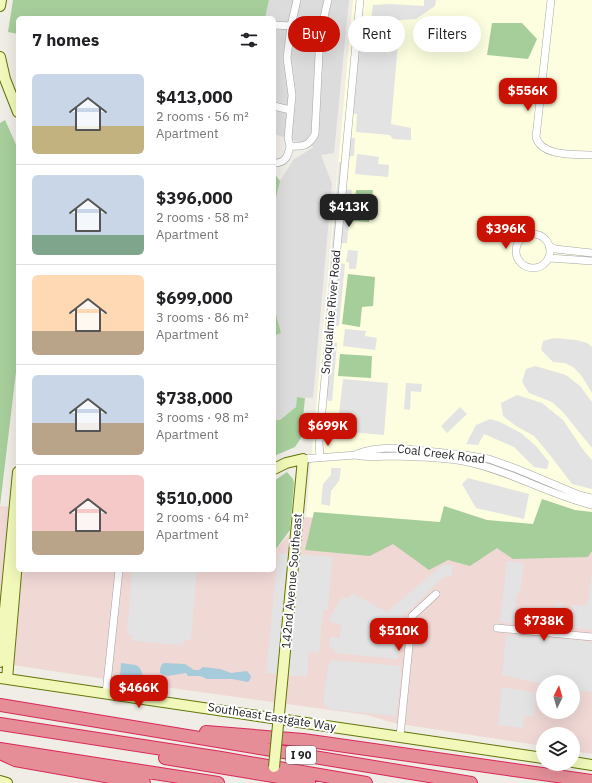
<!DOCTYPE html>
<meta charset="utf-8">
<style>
:root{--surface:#fff;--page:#f6f6f6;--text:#202124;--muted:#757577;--line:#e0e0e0;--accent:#ca1204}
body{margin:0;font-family:"IBM Plex Sans",sans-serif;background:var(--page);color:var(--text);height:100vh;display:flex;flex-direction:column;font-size:15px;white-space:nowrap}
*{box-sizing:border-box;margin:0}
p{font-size:13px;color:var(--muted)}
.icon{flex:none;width:22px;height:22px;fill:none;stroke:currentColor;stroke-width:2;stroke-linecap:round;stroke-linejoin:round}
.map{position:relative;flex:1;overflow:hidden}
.side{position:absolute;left:16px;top:16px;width:260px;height:556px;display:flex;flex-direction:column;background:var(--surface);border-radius:6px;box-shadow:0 4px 16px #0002}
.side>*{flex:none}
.guide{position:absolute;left:288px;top:16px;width:244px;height:36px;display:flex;gap:8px}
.needle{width:26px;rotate:5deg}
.tools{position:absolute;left:536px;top:675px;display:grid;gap:8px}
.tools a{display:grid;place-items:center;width:44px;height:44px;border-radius:50%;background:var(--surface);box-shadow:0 4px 16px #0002;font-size:20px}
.price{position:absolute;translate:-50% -34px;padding:0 9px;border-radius:8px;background:var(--accent);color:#fff;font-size:13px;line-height:26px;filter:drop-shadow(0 1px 2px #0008)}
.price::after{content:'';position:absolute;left:50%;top:24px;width:12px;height:9px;margin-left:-6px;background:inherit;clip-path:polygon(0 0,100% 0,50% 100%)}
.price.current{background:#222;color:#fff}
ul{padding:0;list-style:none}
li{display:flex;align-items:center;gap:12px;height:100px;padding:0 16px}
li+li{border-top:1px solid var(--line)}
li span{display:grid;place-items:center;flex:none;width:112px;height:80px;border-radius:6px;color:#555}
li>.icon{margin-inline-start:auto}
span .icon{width:48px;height:48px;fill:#fffc;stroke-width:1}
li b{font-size:17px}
h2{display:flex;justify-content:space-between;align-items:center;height:48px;padding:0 16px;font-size:17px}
.tag{padding:0 14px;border-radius:18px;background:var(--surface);box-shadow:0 4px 16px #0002;font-size:14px;line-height:36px}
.tag.current{background:var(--accent);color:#fff}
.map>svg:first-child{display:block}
.residential{fill:#dddcdc}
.commercial{fill:#f0d8d5;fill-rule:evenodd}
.education{fill:#fcfedf}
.forest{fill:#a6ce9b}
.parking{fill:#e3e3e3}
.water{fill:#a6ccdc}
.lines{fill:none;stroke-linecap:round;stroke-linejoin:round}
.street-casing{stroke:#a6a6a6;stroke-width:8}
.secondary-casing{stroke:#617507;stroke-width:12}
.highway-casing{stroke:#d82858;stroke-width:14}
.street{stroke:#fff;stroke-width:7}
.secondary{stroke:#f1f8ba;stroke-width:10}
.highway{stroke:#e58e98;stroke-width:12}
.secondary-bridge-casing{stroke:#617507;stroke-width:12;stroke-linecap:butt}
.secondary-bridge{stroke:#f1f8ba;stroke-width:10}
.labels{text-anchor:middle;stroke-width:4;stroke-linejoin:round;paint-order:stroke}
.shield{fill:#fff;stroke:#626262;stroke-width:1}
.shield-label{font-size:11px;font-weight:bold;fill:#1f1f1f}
.street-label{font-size:12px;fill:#1f1f1f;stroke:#fff}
</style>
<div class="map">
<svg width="592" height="783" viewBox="0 0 592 783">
<rect width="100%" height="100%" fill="#efede5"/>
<path class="residential" d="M269 0H349L334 153 321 155 332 184 313 398 297 397 296 407 280 420H274V336L281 333 274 306V206L280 181 293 160 314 147 274 134V18H265Z"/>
<path class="commercial" d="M0 506 12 507 9 536 18 537V570H274V549H276L306 517 592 541V754L573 751V734H543V746L394 723 367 715 92 677 0 663ZM543 682H573V712H543Z"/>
<path class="education" d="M353 0H592V541L306 517Z"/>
<path class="forest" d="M13 0H269L265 18H18V34L8 32Z
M492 23H522L537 39 528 59 487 55Z
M5 120 18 149V355L0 506V123Z
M274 173 280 181 274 206Z
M356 190H373L369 222 353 221Z
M348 274 375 277 373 306 362 307 360 327 342 324Z
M274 306 281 333 274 336Z
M340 354 372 356 371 378 338 376Z
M297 397 305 398 301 438 295 447 274 456V420H280L296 407Z
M287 472 293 479 294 482 290 530 276 549H274V481Z
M542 499 575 510 592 512V551L588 557 513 559 497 548 470 566 448 560 429 570 393 544 370 556 305 550 314 512 440 522 444 506 487 520 533 524Z"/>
<path class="parking" d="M424 0H436L435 6 416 19 371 22 373 5 389 4 424 6Z
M362 22 368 23V29L403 33 402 43H398L391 124 411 128V140L393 139 390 135 356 132 357 114 350 113 356 42 367 43V32L362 31Z
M347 138H355L354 156H346Z
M357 154 379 157 378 164 389 165 388 177 355 174Z
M339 162H345L343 189 352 190 347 243H338L336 263 345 264 339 326 325 325Z
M348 250 358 251 356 269H349V262H346Z
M345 329 366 331 365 336 377 338 375 350 343 346Z
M554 338 576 340 587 343 592 347V393L581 375 573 367 565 363 553 362 541 350 543 341Z
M329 342 337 343 332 401 323 400Z
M535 366 566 375 580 386 592 402V448L563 412 552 402 529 393 522 382 526 369Z
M343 379 388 383 384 435 337 431Z
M406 383 422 384 421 392 411 391 410 410 404 409Z
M517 395 542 403 563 420 584 451 592 460V489L572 484 550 455 534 436 516 426 503 416 501 403Z
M460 407 467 414 447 433 441 426Z
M490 419 500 422 521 433 536 446 549 462 547 469 534 467 514 447 484 434 478 445 466 444 476 425Z
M331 468H341L339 481 331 491 330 506 321 504 323 484 331 475Z
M468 478 529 494 524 519 476 508 462 484Z
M278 553 332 557 328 610H323L319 653 309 652 307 677 266 673Z
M507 561 524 563 520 593H517L514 623 500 622Z
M443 565H453L452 576 444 577 401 618 398 659 334 653V649L329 648 330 637 340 638 341 624 330 622V617L342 597 348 599 352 593 387 612Z
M138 570H197L191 640H184L183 645 132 641V635L127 634 132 571Z
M592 574V630L570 627 572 605 587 606Z
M557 603H562L560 626H555Z
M506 635 579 640 592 643V692L573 690V682H543V684L502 675Z
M332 660 400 666 401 677 398 703 395 716 330 709 323 703 328 665Z
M502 687 536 693 534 716H524L523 728 498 725Z"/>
<path class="water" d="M121 663C142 666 139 663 145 683L123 680 120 678Z
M165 663 185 664 194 670H199L203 667 220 669 231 673 247 671 251 676 250 680 248 682 232 679H207L200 676H188L186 673 168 676 160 673V669L162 664Z"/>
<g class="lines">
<defs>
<path id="street" d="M297 0 291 26 287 58 292 95 288 138 290 146C303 147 309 146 315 134L320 34 328 0
M551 0 536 137C541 157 576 154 592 155
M274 25 291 26
M274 106 290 110
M274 163C286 163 288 156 290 146
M516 251a17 17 0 1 1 34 0a17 17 0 1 1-34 0Z
M549 246 555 249 592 253
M549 258 592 261
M357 454C369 449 383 448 396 448L465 455 489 459 517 469 579 495 592 498
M320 457 319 443 360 0
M303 459 356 455C369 458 382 456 395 456 419 457 445 457 468 462 511 471 549 495 592 505
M497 628 592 637
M106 693 119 570
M400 736 412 616 436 594"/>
<path id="secondary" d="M0 6 1 0
M0 57 5 79 18 112
M274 469 286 463 303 459 280 704
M0 662 18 472
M0 678 543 758
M7 679 18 550
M573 762 592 765
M0 781 7 783"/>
<path id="highway" d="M0 705 471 783
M0 724 221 758 366 783
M206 732 303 740 592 781
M0 749 218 783
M0 753 15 760 144 783
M165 758 309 782"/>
</defs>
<use href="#street" class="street-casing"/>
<use href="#secondary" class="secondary-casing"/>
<use href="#highway" class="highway-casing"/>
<use href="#street" class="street"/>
<use href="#secondary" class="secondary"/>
<use href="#highway" class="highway"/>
<defs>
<path id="secondary-bridge" d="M274 767 280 704"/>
</defs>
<use href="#secondary-bridge" class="secondary-bridge-casing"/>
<use href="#secondary-bridge" class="secondary-bridge"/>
</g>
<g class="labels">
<rect class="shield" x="286" y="746" width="30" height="18" rx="3"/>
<g class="shield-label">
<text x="301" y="759">I 90</text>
</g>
<g class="street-label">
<text transform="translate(331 312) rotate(-85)" y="4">Snoqualmie River Road</text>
<text transform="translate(441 454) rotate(7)" y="4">Coal Creek Road</text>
<text transform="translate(292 581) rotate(-85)" y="4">142nd Avenue Southeast</text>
<text transform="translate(272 717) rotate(9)" y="4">Southeast Eastgate Way</text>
</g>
</g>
</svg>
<div class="tools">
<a><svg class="needle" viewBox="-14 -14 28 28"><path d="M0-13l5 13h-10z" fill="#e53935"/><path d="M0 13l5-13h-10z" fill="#757577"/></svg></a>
<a><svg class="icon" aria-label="layers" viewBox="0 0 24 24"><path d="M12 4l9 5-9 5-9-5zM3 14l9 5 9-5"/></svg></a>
</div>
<b class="price" style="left:528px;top:112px">$556K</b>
<b class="price current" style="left:349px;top:228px">$413K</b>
<b class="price" style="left:506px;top:250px">$396K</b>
<b class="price" style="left:328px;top:447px">$699K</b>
<b class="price" style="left:544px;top:642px">$738K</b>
<b class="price" style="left:399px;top:652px">$510K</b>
<b class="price" style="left:139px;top:709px">$466K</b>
<div class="guide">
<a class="tag current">Buy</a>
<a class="tag">Rent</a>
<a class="tag">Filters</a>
</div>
<section class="side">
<h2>7 homes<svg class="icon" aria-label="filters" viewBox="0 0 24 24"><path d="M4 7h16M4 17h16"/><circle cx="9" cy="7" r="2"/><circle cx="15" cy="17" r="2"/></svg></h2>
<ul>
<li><span style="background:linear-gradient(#c9d6e8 65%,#c2b280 0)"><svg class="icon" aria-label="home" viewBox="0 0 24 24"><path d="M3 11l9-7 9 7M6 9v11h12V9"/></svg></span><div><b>$413,000</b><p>2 rooms · 56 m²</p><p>Apartment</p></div></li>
<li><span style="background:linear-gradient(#c9d6e8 75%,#7fa58c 0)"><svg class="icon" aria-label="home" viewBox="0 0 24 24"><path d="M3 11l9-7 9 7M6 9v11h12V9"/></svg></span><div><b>$396,000</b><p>2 rooms · 58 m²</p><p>Apartment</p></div></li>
<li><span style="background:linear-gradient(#ffd9b3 70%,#b9a48a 0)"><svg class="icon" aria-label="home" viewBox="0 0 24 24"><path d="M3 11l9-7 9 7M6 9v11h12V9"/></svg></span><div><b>$699,000</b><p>3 rooms · 86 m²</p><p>Apartment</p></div></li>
<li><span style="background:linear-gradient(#c9d6e8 60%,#b9a48a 0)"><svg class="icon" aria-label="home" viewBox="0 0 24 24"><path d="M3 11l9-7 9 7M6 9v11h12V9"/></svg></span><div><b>$738,000</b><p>3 rooms · 98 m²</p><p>Apartment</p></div></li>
<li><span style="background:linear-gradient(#f6c9c9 70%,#b9a48a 0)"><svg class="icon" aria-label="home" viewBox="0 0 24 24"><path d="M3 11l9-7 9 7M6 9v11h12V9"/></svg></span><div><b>$510,000</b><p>2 rooms · 64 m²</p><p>Apartment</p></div></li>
</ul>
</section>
</div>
